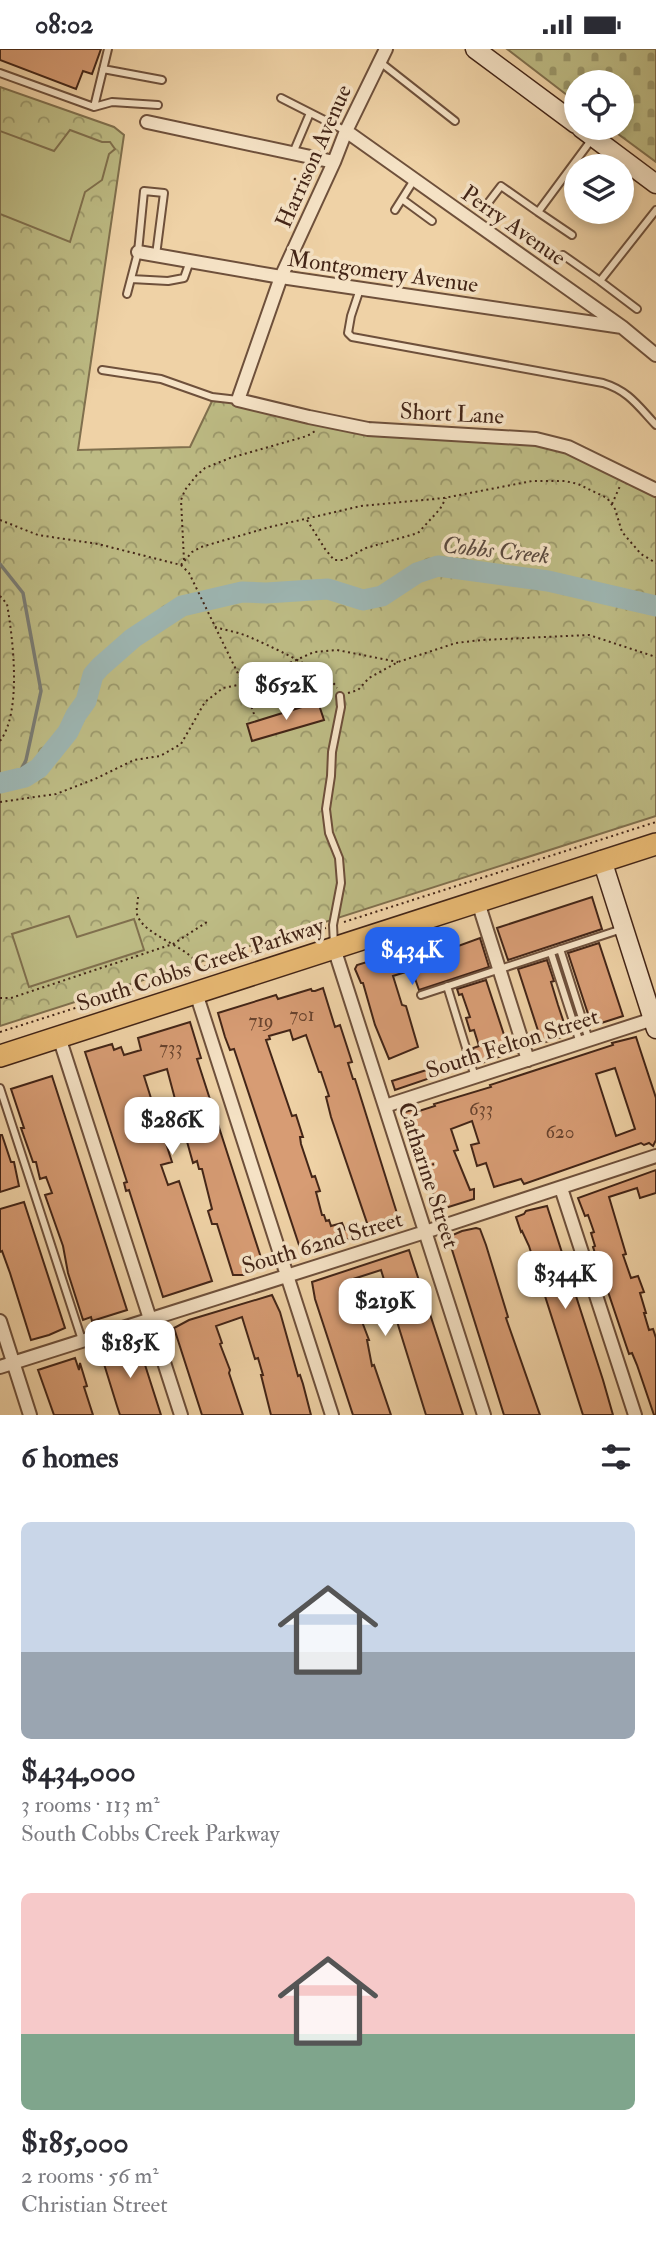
<!DOCTYPE html>
<meta charset="utf-8">
<style>
:root{--surface:#fff;--page:#f7f7f7;--text:#2b2b33;--muted:#7c7c81;--accent:#2563eb}
body{margin:0;font-family:"IM FELL Double Pica",serif;background:var(--page);color:var(--text);height:100vh;display:flex;flex-direction:column;font-size:26px;white-space:nowrap}
*{box-sizing:border-box;margin:0}
p{font-size:23px;color:var(--muted)}
.icon{flex:none;width:38px;height:38px;fill:none;stroke:currentColor;stroke-width:2;stroke-linecap:round;stroke-linejoin:round}
.map{position:relative;height:1366px;overflow:hidden}
.drawer{display:flex;flex-direction:column;background:var(--surface);flex:1}
.drawer>*{flex:none}
.fabs{position:absolute;left:564px;top:21px;display:grid;gap:14px}
.fabs a{display:grid;place-items:center;width:70px;height:70px;border-radius:50%;background:var(--surface);box-shadow:0 4px 10px #0003;font-size:35px}
.price{position:absolute;translate:-50% -60px;padding:0 16px;border-radius:14px;background:#fff;color:#222;font-size:23px;line-height:46px;filter:drop-shadow(0 2px 4px #0008)}
.price::after{content:'';position:absolute;left:50%;top:42px;width:21px;height:16px;margin-left:-10px;background:inherit;clip-path:polygon(0 0,100% 0,50% 100%)}
.price.selected{background:var(--accent);color:#fff}
ul{padding:0;list-style:none}
li{display:grid;align-content:center;gap:14px;height:371px;padding:0 21px}
li span{display:grid;place-items:center;height:217px;border-radius:10px;color:#555}
li>.icon{margin-inline-start:auto}
span .icon{width:126px;height:126px;fill:#fffc;stroke-width:1}
li b{font-size:30px}
h2{display:flex;justify-content:space-between;align-items:center;height:84px;padding:0 21px;font-size:30px}
.status{display:flex;justify-content:space-between;align-items:center;height:49px;padding:0 35px;background:var(--surface);direction:ltr}
.status svg{height:19px;fill:currentColor}
.map>svg:first-child{display:block}
.forest{fill:url(#forest-crowns);stroke:#80704e;stroke-width:2}
.cemetery{fill:url(#cemetery-stones);stroke:#80704e;stroke-width:2}
.garden{fill:#bdbb84;stroke:#80704e;stroke-width:2}
.lines{fill:none;stroke-linecap:round;stroke-linejoin:round}
.stream{stroke:#797b73;stroke-width:3.5}
.river{stroke:#9db5b1;stroke-width:21}
.building{fill:#d79c74;stroke:#432517;stroke-width:2;fill-rule:evenodd}
.lane-casing{stroke:#6e503b;stroke-width:10}
.street-casing{stroke:#6e503b;stroke-width:16}
.secondary-casing{stroke:#432517;stroke-width:21}
.primary-casing{stroke:#432517;stroke-width:24}
.path{stroke:#432517;stroke-width:2;stroke-dasharray:2 3.5;stroke-linecap:butt}
.lane{stroke:#f5e2c5;stroke-width:6}
.street{stroke:#f5e2c5;stroke-width:12}
.secondary{stroke:#f5e2c5;stroke-width:18}
.primary{stroke:#e8b973;stroke-width:21}
.labels{text-anchor:middle;stroke-width:7;stroke-linejoin:round;paint-order:stroke}
.number-label{font-size:19px;fill:#68432e}
.street-label{font-size:23px;fill:#432517;stroke:#f5e2c5}
.water-label{font-size:24px;font-style:italic;fill:#5a493e;stroke:#f5e2c5}
</style>
<div class="status"><b>08:02</b><svg viewBox="0 0 49 12"><path d="M0 12V9h3v3zM5 12V6h3v6zM10 12V3h3v9zM15 12V0h3v12zM26 1h20v11H26zM47 4h2v5h-2z"/></svg></div>
<div class="map">
<svg width="656" height="1366" viewBox="0 0 656 1366">
<defs>
<pattern id="forest-crowns" width="20" height="18" patternUnits="userSpaceOnUse" patternTransform="scale(1.75)"><rect width="20" height="18" fill="#bdbb84"/><path d="M2 6a3 3 0 1 1 6 0M12 15a3 3 0 1 1 6 0" fill="none" stroke="#9b986b"/></pattern>
<pattern id="cemetery-stones" width="16" height="16" patternUnits="userSpaceOnUse" patternTransform="scale(1.75)"><rect width="16" height="16" fill="#bdbb84"/><path d="M2 7V4a2 2 0 0 1 4 0v3zM10 15v-3a2 2 0 0 1 4 0v3z" fill="#9b986b"/></pattern>
</defs>
<rect width="100%" height="100%" fill="#efd2a6"/>
<filter id="stains"><feTurbulence type="fractalNoise" baseFrequency=".00286" numOctaves="4"/><feColorMatrix values="0 0 0 0 .2 0 0 0 0 .09 0 0 0 0 .02 0 0 0 .5 -.17"/></filter>
<radialGradient id="worn" r=".72"><stop offset=".6" stop-color="#630" stop-opacity="0"/><stop offset="1" stop-color="#630" stop-opacity=".3"/></radialGradient>
<path class="forest" d="M0 38 114 78 124 86 78 401 190 398 215 346 402 382 556 396 656 437V767L0 977Z"/>
<path class="cemetery" d="M507 0H656V113L610 79H621V33H576V53Z"/>
<path class="garden" d="M70 81 102 93H110L115 100 109 105 102 131 85 143 70 193 0 165V82L54 102Z
M69 867 77 888 134 870 144 901 29 938 12 885Z"/>
<g class="lines">
<path class="stream" d="M0 515 23 544 41 642 26 711 17 730"/>
<path class="river" d="M0 734 25 728 39 719 68 683 76 666 86 652 93 626 100 618 133 589 182 557 242 543 266 544 328 540 363 551 382 547 417 524 438 517 548 532 656 557"/>
</g>
<path class="building" d="M0 0H101L92 25 83 22 76 40 0 11Z
M318 653 324 671 252 692 247 675Z
M592 848 602 880 508 911 497 879Z
M480 889 489 918 419 941 412 921 393 927 402 956 406 957 418 998 389 1010 375 976 363 934H361L355 920 357 916 403 902 406 908 422 903 423 907 438 902 439 904Z
M599 894 623 967 592 977 568 904Z
M547 911 554 932 551 933 558 956 565 977 568 976 571 985 542 994 518 920Z
M486 931 510 1004 479 1015 473 999 479 997 474 981 470 982 466 969 470 968 462 945 459 946 457 940Z
M323 939 335 978 340 976 352 1013 348 1014 353 1030H355L400 1174 302 1205 240 1018 234 1000 230 1001 225 988 218 964 276 946 278 950 311 940 312 942H315ZM290 981 293 991 306 986 319 1023H321L329 1047 326 1048 331 1068 367 1174 347 1181H345L342 1174 331 1177 329 1171 326 1172 324 1166H322L316 1143 320 1142 315 1127 312 1128 301 1095 300 1088H303L296 1066 292 1067 266 991 270 990 269 987Z
M190 973 201 1009 197 1010 264 1218 244 1226H233L217 1175H212L208 1162 212 1160 202 1120H199L197 1112 193 1114 186 1089 176 1066 179 1065 167 1020 144 1027 156 1065 147 1068 153 1085 162 1082 172 1113 161 1116 168 1136 179 1132 212 1232 163 1248 129 1141 126 1142 124 1134 127 1133 85 1003 112 995 114 1001 121 998 124 1006 141 1001 138 989Z
M636 988 656 1049V1091L653 1097 649 1094 644 1096 641 1094 524 1135 521 1130 494 1138 486 1114 477 1117 471 1096 479 1094 472 1072 451 1080 458 1101 454 1102 470 1141 474 1140V1150L439 1161 422 1112 418 1114 402 1064 418 1059 419 1062 435 1057 434 1055 491 1038 490 1036 613 996 612 994ZM615 1019 635 1080 616 1087 596 1025Z
M439 1017 442 1025 395 1041 392 1032Z
M52 1027 127 1261 92 1272 91 1268 83 1271 68 1224 63 1197 45 1146 52 1144 46 1128 40 1130 36 1113H33L21 1079H24L11 1040Z
M0 1086H2L11 1113H14L19 1137 0 1143Z
M656 1121V1144L640 1149 637 1139 609 1148 626 1205 623 1206 631 1229 638 1227 644 1243 640 1244 646 1264H644L649 1281 653 1280 656 1289V1366H654L637 1316 632 1304 629 1305 600 1219 593 1198 595 1197 591 1184 594 1183 588 1166 585 1167 578 1149Z
M24 1153 65 1279 49 1286 31 1291 10 1224 2 1202 0 1203V1160Z
M547 1157 603 1331 613 1366H583L529 1197 522 1182 521 1183 516 1168 524 1165 526 1162Z
M476 1179 480 1180 486 1196 508 1268 506 1269 540 1366H504L448 1188 462 1182Z
M409 1201 463 1366H426L381 1221 350 1231 360 1270H361L369 1291H367L372 1317 374 1316 391 1366H353L315 1250 312 1233Z
M272 1246 280 1263 298 1327 300 1326 303 1335 311 1366H271L261 1326H263L258 1309 255 1310 242 1268 216 1277 222 1294 220 1295 230 1321 229 1324 243 1366H202L174 1279 189 1271Z
M137 1290 146 1319 161 1366H120L117 1357 100 1302Z
M75 1309 79 1321 80 1314 87 1337 84 1338 93 1366H54L38 1321Z"/>
<g class="lines">
<defs>
<path id="lane" d="M380 13 455 72
M103 20 162 31
M0 24 94 58 112 53 158 56
M281 49 346 82
M94 58 108 0
M293 104 310 64
M402 150 432 172
M488 154 501 137 538 163 592 90
M395 161 414 131
M538 163 572 186
M563 206 600 232
M131 230 168 232 184 229 190 212
M360 240 351 267 348 284 352 288 603 334C629 342 638 357 656 376
M127 245 138 203 144 142 164 144 156 206
M637 260 600 232 656 161
M102 321 161 330 212 348 238 351
M334 896 333 876 341 834 339 809 329 784 326 760 331 727 332 703 341 658 340 647
M560 900 589 991
M551 904 580 994
M447 937 475 1028
M421 946 622 880
M0 1039 82 1291"/>
<path id="street" d="M386 0 346 82 334 113 281 228 238 351 309 368 368 380 536 390 568 398 656 441
M147 73 334 113
M346 82 622 278 656 306
M138 203 281 228 622 278
M478 853 528 1011
M334 899 484 1366
M196 944 332 1366
M59 988 181 1366
M385 1057 653 970
M561 1139 635 1366
M0 1272 30 1366
M0 1318 425 1183 656 1107"/>
<path id="secondary" d="M475 0 576 75
M581 79 656 135
M602 811 656 980"/>
<path id="primary" d="M0 1007 656 795"/>
</defs>
<use href="#lane" class="lane-casing"/>
<use href="#street" class="street-casing"/>
<use href="#secondary" class="secondary-casing"/>
<use href="#primary" class="primary-casing"/>
<path class="path" d="M612 455 620 437
M0 471 38 486 98 495 181 516 189 524 243 635 254 665
M307 471 325 500 334 511H343L366 499 418 484 440 460 446 449
M184 511 181 451 185 441 196 427 205 419 230 409 307 387 317 381
M181 516 192 503 201 498 270 478 361 457 444 449 532 432H565L578 435 607 449 615 460 622 483 641 505 656 514
M0 547 7 555C13 590 22 663 0 692
M215 578C225 581 237 583 247 587 264 594 331 625 337 639
M348 644 358 641 369 629 398 613 456 594 482 591 589 586 656 608
M0 753 56 745 95 730 134 711 160 707 181 695 205 653 223 639 243 635 314 603 337 601 398 613
M138 848C138 852 136 860 137 865 143 888 193 897 203 923
M344 873 656 773
M0 949H11L173 895 207 873
M0 983 326 879"/>
<use href="#lane" class="lane"/>
<use href="#street" class="street"/>
<use href="#secondary" class="secondary"/>
<use href="#primary" class="primary"/>
</g>
<g class="labels">
<g class="number-label">
<text x="302" y="972">701</text>
<text x="261" y="978">719</text>
<text x="171" y="1005">733</text>
<text x="481" y="1066">633</text>
<text x="560" y="1089">620</text>
</g>
<g class="street-label">
<text transform="translate(313 107) rotate(-66)" y="8">Harrison Avenue</text>
<text transform="translate(514 176) rotate(35)" y="8">Perry Avenue</text>
<text transform="translate(383 222) rotate(8)" y="8">Montgomery Avenue</text>
<text transform="translate(452 364) rotate(3)" y="8">Short Lane</text>
<text transform="translate(200 915) rotate(-18)" y="8">South Cobbs Creek Parkway</text>
<text transform="translate(512 994) rotate(-18)" y="8">South Felton Street</text>
<text transform="translate(429 1126) rotate(72)" y="8">Catharine Street</text>
<text transform="translate(322 1193) rotate(-17)" y="8">South 62nd Street</text>
</g>
<g class="water-label">
<text transform="translate(496 501) rotate(6)" y="8">Cobbs Creek</text>
</g>
</g>
<rect width="100%" height="100%" filter="url(#stains)"/>
<rect width="100%" height="100%" fill="url(#worn)"/>
</svg>
<div class="fabs">
<a><svg class="icon" aria-label="locate" viewBox="0 0 24 24"><circle cx="12" cy="12" r="6"/><path d="M12 2v4M12 18v4M2 12h4M18 12h4"/></svg></a>
<a><svg class="icon" aria-label="layers" viewBox="0 0 24 24"><path d="M12 4l9 5-9 5-9-5zM3 14l9 5 9-5"/></svg></a>
</div>
<b class="price" style="left:286px;top:673px">$652K</b>
<b class="price selected" style="left:412px;top:938px">$434K</b>
<b class="price" style="left:172px;top:1108px">$286K</b>
<b class="price" style="left:565px;top:1262px">$344K</b>
<b class="price" style="left:385px;top:1289px">$219K</b>
<b class="price" style="left:130px;top:1331px">$185K</b>
</div>
<section class="drawer">
<h2>6 homes<svg class="icon" aria-label="filters" viewBox="0 0 24 24"><path d="M4 7h16M4 17h16"/><circle cx="9" cy="7" r="2"/><circle cx="15" cy="17" r="2"/></svg></h2>
<ul>
<li><span style="background:linear-gradient(#c9d6e8 60%,#9aa5b1 0)"><svg class="icon" aria-label="home" viewBox="0 0 24 24"><path d="M3 11l9-7 9 7M6 9v11h12V9"/></svg></span><div><b>$434,000</b><p>3 rooms · 113 m²</p><p>South Cobbs Creek Parkway</p></div></li>
<li><span style="background:linear-gradient(#f6c9c9 65%,#7fa58c 0)"><svg class="icon" aria-label="home" viewBox="0 0 24 24"><path d="M3 11l9-7 9 7M6 9v11h12V9"/></svg></span><div><b>$185,000</b><p>2 rooms · 56 m²</p><p>Christian Street</p></div></li>
</ul>
</section>
